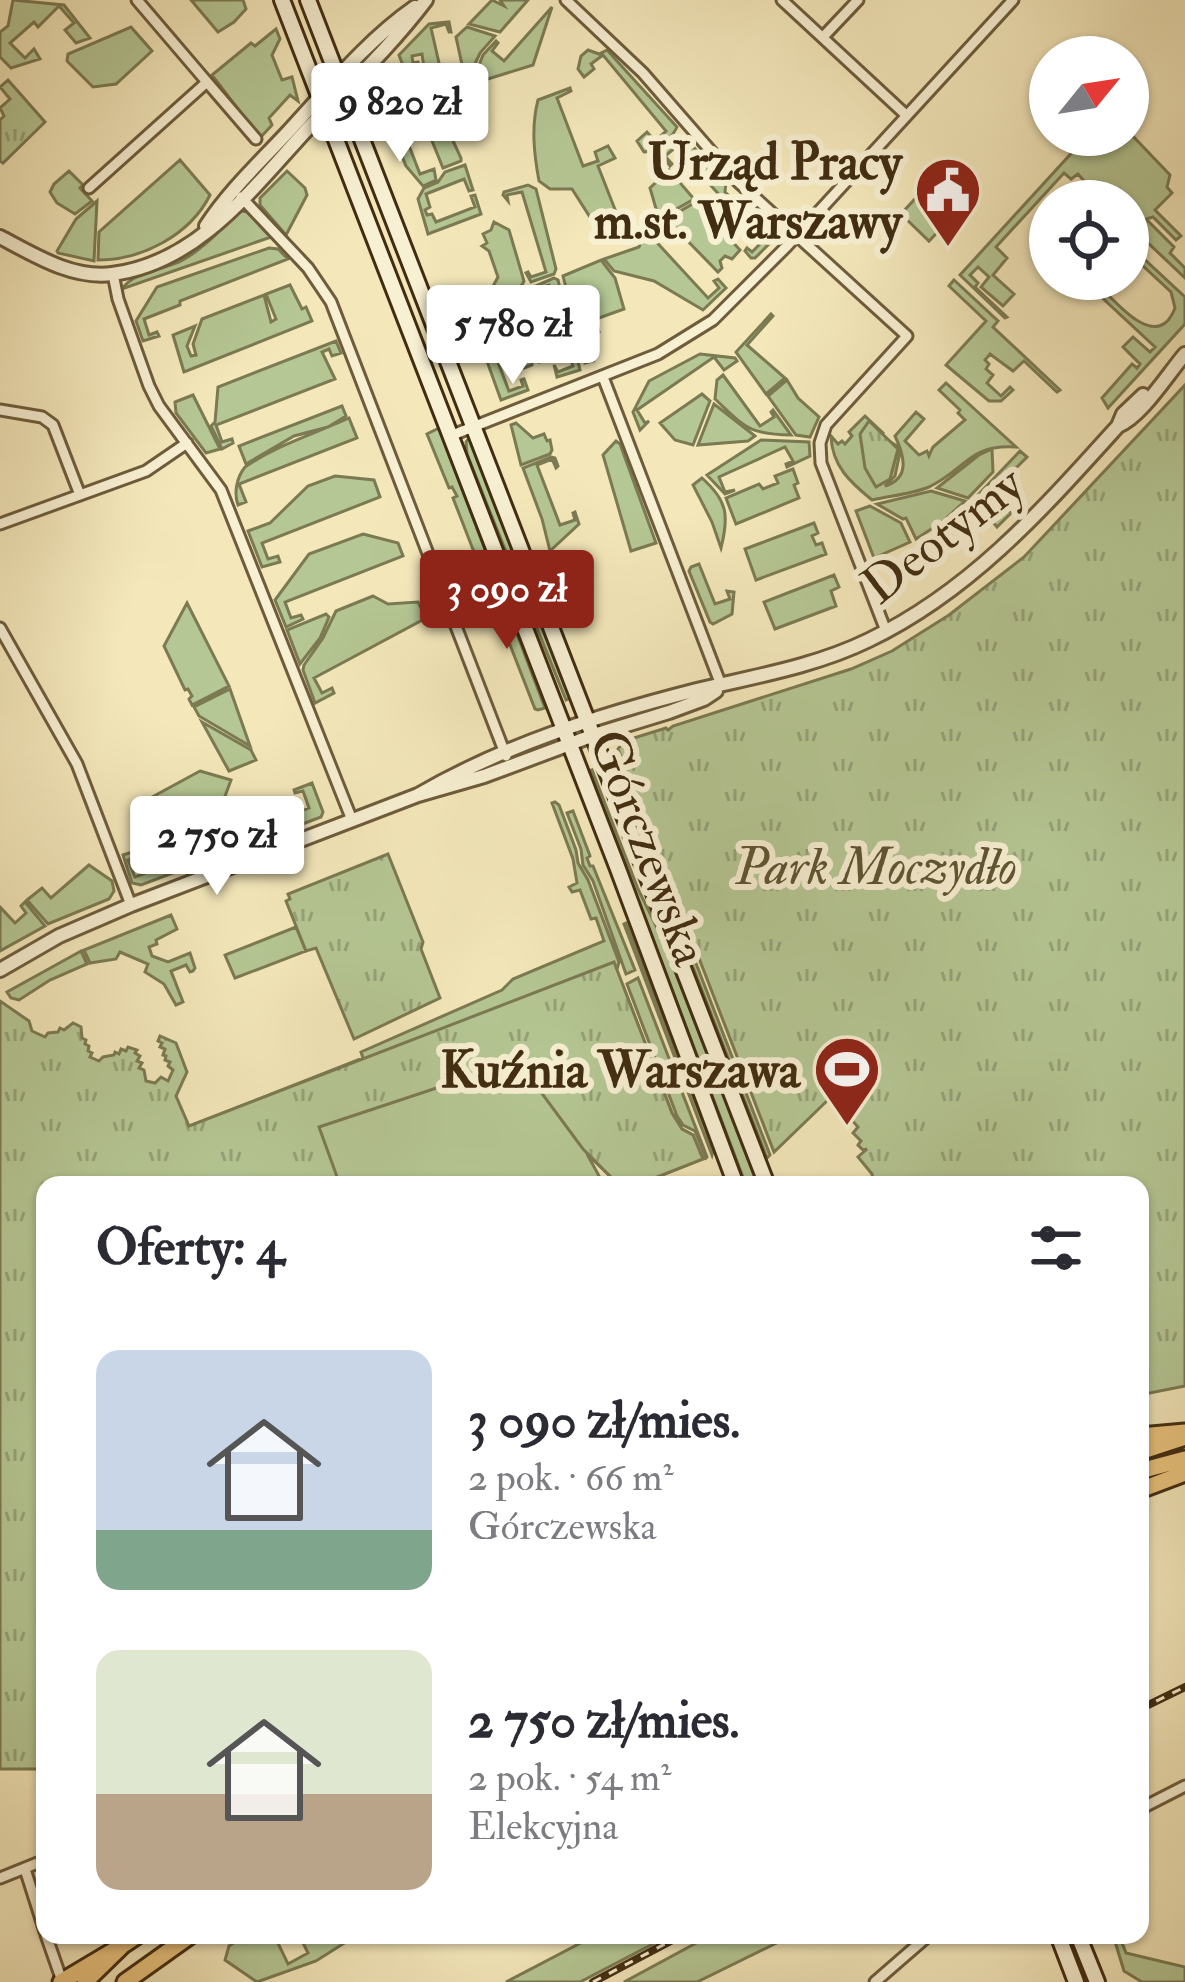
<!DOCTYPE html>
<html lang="pl">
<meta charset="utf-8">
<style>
:root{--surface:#fff;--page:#f7f7f7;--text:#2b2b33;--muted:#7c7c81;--accent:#8f2418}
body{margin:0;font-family:"IM FELL Double Pica",serif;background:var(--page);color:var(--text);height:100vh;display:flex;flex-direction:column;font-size:45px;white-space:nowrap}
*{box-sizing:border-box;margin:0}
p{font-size:39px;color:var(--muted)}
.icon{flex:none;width:66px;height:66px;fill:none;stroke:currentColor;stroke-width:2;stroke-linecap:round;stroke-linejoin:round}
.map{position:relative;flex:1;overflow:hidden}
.drawer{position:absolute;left:36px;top:1176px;width:1113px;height:768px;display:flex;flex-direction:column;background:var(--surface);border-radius:24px;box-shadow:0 3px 9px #0004}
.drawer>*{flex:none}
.needle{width:78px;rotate:60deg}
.tools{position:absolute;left:1029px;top:36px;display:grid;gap:24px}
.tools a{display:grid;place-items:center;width:120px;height:120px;border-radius:50%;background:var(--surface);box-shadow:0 3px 9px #0004;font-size:60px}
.price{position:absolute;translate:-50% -102px;padding:0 27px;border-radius:12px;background:#fff;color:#222;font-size:39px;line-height:78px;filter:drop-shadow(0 3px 6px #0008)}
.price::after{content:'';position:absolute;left:50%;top:72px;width:36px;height:27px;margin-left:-18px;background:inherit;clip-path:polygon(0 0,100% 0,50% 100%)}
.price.active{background:var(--accent);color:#fff}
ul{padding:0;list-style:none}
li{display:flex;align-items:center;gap:36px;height:300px;padding:0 60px}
li span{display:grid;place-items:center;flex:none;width:336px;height:240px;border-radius:24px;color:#555}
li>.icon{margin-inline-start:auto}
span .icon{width:144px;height:144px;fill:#fffc;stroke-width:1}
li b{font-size:51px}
h2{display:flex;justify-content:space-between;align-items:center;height:144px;padding:0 60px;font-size:51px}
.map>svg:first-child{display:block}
.green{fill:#b5c794;stroke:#7b7a52;stroke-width:3}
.park{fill:url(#park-tufts);stroke:#7b7a52;stroke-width:3}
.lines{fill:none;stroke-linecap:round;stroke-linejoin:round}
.minor-casing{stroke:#6e5c3c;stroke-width:15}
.tertiary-casing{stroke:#6e5c3c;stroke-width:18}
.secondary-casing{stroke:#412d11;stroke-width:20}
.primary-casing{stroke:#412d11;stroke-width:21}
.minor{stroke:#f8f0d3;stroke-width:9}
.tertiary{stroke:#f8f0d3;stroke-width:12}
.secondary{stroke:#f8f0d3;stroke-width:14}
.primary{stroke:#eac47e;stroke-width:15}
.rail-casing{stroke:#412d11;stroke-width:8}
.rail{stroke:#f8f0d3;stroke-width:3;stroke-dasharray:9;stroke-linecap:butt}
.labels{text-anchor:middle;stroke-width:12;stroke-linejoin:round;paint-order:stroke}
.poi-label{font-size:51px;font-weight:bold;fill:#412d11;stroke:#f8f0d3;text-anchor:end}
.street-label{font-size:51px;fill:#412d11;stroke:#f8f0d3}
.park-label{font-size:51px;font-style:italic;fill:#5e5432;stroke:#f8f0d3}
</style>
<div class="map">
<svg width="1185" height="1982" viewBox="0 0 1185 1982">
<defs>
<pattern id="park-tufts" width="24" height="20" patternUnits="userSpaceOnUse" patternTransform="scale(3)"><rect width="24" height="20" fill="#b5c794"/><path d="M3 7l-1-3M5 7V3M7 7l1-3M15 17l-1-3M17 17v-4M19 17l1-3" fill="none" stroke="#95a277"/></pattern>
</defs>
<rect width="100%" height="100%" fill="#f4e8bb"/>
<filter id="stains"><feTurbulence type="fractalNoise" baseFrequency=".00167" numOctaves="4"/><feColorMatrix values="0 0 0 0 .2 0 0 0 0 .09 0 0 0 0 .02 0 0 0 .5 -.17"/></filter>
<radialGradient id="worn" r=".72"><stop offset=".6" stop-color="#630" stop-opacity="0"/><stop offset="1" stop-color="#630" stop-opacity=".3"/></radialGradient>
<path class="green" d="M13 0 64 5 90 38 76 43 65 30 74 23 59 6 38 27 34 22 10 43 25 58 34 49 40 59 11 68 0 57V32L8 26Z
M191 0H243L246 9 234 22 218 32Z
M492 0 504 6 500 0H528L500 32 469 24Z
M552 7 533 65 475 83 473 80 483 55 496 41 498 43 492 51 504 61Z
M449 22 451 32H449L446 24 431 28 445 89 461 87 462 92 458 97 445 101 427 89 422 54 412 56 413 63 418 62 419 70 407 76 399 55 429 24Z
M131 27 152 51 116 84 93 87 67 61 68 54Z
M467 27 495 36 480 53 466 83 456 37Z
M276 29 280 39 272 55 282 80 292 77 298 101 290 95 269 118 272 125 260 138 212 75 251 43 255 46Z
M588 50 599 54 607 50 677 127C672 138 656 152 644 152L637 141 647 132 655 141 666 131 603 55 591 64 594 69 584 77 578 69 581 56Z
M388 65 399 66 403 77 400 78 396 70 382 76 420 174 434 169 436 180 423 186 406 166 392 132 380 114 383 112 377 96 374 97 373 81Z
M570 88 571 91 557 98 583 166 598 161 595 152 608 146 615 158 598 166 625 235 604 239 572 189H550L539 181C534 154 531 127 538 100Z
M441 115 461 158V161L443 168 428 131Z
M1128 131 1170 175 1167 187 1172 193 1155 210 1181 236 1176 240 1153 217 1146 219 1174 247 1170 253 1185 268V278L1128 224V201H1106L1097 193 1092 198 1081 188 1085 182 1078 174 1071 179 1064 173 996 247 1007 258 993 275 1014 294 1003 306 981 287 989 277 978 267 970 275 978 283 975 287 1007 317 1005 318 960 275 1088 135H1128Z
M684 137 726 182 725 192 766 229 772 224 777 229 776 237 755 258H751L745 251 747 248 752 252 762 242 676 147 665 156 672 164 670 166 660 152 676 138Z
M180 160 210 195C190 235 142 260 98 260L99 232Z
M465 165 473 190 469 191 464 179 426 194 430 207 425 210 427 215 432 214 436 222 475 207 471 196 475 195 481 214 428 234 418 199 424 188 438 182 445 172Z
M669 170 694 199 659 219 650 188Z
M69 171 83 185 80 188 92 201 75 214 57 203 50 192 54 184Z
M287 171 305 188 307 195 286 235 260 205V198Z
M938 174 951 218 929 241 901 214Z
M528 185 536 189 556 269 554 274 531 282 526 273 528 272 531 277 546 272 522 192 507 195 508 201 503 195 504 192Z
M97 201 94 261 58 253 57 251 76 219Z
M696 202 740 250 732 259 725 256 720 261 722 268 718 272 671 224 663 221Z
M241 211 248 212 271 237 122 289C133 272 163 270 181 261 205 248 221 228 241 211Z
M494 222 509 230 524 281 522 285 495 305 480 311 479 306H476L491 290 498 277 489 251 482 246 487 243 483 234 491 230Z
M660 222 670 228 668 230 661 224 650 235 708 298 719 288 714 281 718 279 726 288 703 310 654 281 614 271 604 259 639 247 646 229Z
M1128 244 1185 297V324L1108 408 1102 398 1132 364 1137 368 1140 364 1123 347 1133 337 1150 352 1155 347 1082 279H1093C1112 298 1157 356 1175 308L1171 292 1128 252Z
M269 248 278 249 288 259 180 301V305L144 319 149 335 157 332 159 336 143 341 136 321 157 287Z
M601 260 615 278 624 309 596 319 599 332 592 335 589 351 593 361 585 363 563 276Z
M554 278 558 280 580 370 557 377 554 365 558 372 573 366 549 285 534 289 535 296 531 288Z
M954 280 998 321 993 327 1060 390 1057 392 1024 361 1013 371 990 354 985 360 989 364 986 369 993 375 987 383 1001 396 1010 387 1013 390 1001 401H989L946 365 986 321 949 286Z
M290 285 302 309 306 307 312 321 184 372 173 335 195 326 187 346 191 356 196 355 193 344 202 319 264 295 271 322 276 319 266 294Z
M504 311 537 323 548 358 539 362 537 358 532 361V365L524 368 502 313Z
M771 314 773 316 747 345 785 378 766 394 736 352Z
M480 315 509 391 523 386 521 380 524 379 528 390 501 400 479 339 472 331 475 325 473 317Z
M336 341 341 353 332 356 329 349 322 352 335 379 216 425 222 442 232 439 233 443 222 449 211 426 215 422 218 387Z
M700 354 735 358 737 361 724 370 714 357 637 410 645 423 649 421 640 430 633 412 649 381Z
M723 375 760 426 774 417 771 412 773 410 791 435C748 434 746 428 715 399L717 380Z
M787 380 798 398 819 417 810 437 796 435 768 396Z
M946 383 1016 447C968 444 967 469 929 487 912 494 890 496 872 500 850 482 832 466 831 436L838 444 842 441 845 444 852 436 849 432 865 416 883 433 881 436 897 446 900 452 895 476 885 486C911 478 904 455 895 436L916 412 924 419 905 441 919 455 927 451 929 456 933 447 965 420 958 413 960 410 939 390Z
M702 394 710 401 693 445 675 440 660 423Z
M193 395 220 449 206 453 176 413 175 402Z
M714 404 755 436 748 441 698 445Z
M342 406 346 416 328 427 294 436 246 464 239 446Z
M349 418 357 438 239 484 246 502 238 505C234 494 236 478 245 467 277 445 314 434 349 418Z
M516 423 533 438 544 434 547 441 550 440 552 450 550 454 521 465 511 425Z
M439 428 545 708 538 710 535 709 453 498 457 496 452 487 449 488 427 434Z
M469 438 570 698 566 700 488 507 467 454 466 442Z
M761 440 809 442 810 456 787 467 786 464 793 461 785 447 719 477 725 492 735 490 725 494 707 475Z
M616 441 620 444 656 543 631 551 603 455Z
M992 449 993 472 968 498 937 488 979 455Z
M1020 451 1027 457 995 489 1002 497 998 502 1011 513 997 527 989 517 1000 509 997 507 988 515 975 498Z
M551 457 555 458 558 466 556 468 552 459 537 465 560 525 575 520 573 513 575 512 579 524 550 551 542 519 523 468Z
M793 469 798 483 794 485 799 498 736 524 726 498 759 484 763 489 778 483 775 476Z
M335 476 374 480 380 497 262 543 268 559 278 556 280 562 262 567 248 531 270 523 308 486Z
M702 478C728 501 729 516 721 548L712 522 693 485Z
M931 491 965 501 942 522 916 539 906 518 903 519 877 504Z
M870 506 901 523 910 542 874 558 856 511Z
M814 523 818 533 812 536 816 545 822 543 826 554 756 580 745 549Z
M363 534 398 543 403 556 285 602 291 618 301 615 303 619 286 627 275 600 309 554Z
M699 564 715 604 730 599 727 591 734 592 732 614 713 624 710 622 689 571 691 567Z
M834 575 839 587 831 591 836 606 775 629 764 602Z
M373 596 388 604 418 602 426 618 314 678 322 693 332 688 334 693 315 703 303 670 304 665 323 638 336 611Z
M187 603 229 686 192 705 189 699 192 696 188 689 185 690 164 646Z
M326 614 329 617 320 638 300 664 287 630Z
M230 689 250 746 199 716 194 707Z
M202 722 251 750 256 760 229 771Z
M613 761 619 764 770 1155 767 1158Z
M592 770 638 889 663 940 758 1185H746L589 771Z
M200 771 231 780 218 815 142 845 132 808Z
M312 783 323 812 321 817 141 885 132 883 123 855 135 851 137 856 128 860 135 877 309 808 303 791 295 793 294 790Z
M555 802 559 805 576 850 578 863 588 880 619 962 617 969 50 1181 363 1058 361 1052 502 990 513 979 604 941 596 918 591 919 580 890 572 892 569 887 577 883 573 859 552 803Z
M573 811 590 856 587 858 590 866H593L635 970 626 974 593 881 583 865 581 849 567 813Z
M89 865 112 881 114 891 109 899 48 924 27 900 42 888 51 898Z
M25 902 45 926 0 951V907L15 923 26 913 21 906Z
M171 915 177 929 156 940 157 944 149 947 152 956 168 962 190 953 195 968 193 971 190 972 186 965 171 971 183 1002 176 1005 164 984 145 972 148 964 120 952 116 959 90 963 84 950Z
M626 923 706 1130 713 1151 712 1155 624 924Z
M296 927 306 951 235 978 225 955Z
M81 951 87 964 50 980 19 1000 11 998 7 992Z
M638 978 707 1157 706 1158 695 1131 683 1125 677 1116 627 984Z
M623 986 672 1113 682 1129 693 1135 703 1159 637 1185H619L587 1154 604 1185H232L224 1148Z
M246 1935H274L288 1964 308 1953 302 1941 314 1935H357L316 1961 257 1982 225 1960 229 1946Z
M596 1935H670L580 1982H506Z
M711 1935H793L697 1982H624Z
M1113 1935H1119L1126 1953 1185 1967V1982H1142L1124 1971Z"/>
<path class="park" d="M8 80 45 122 3 163 0 161V120L4 116 0 108 10 99 0 87Z
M1185 385V1386L1140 1395V1185H874L872 1174 858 1157 867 1149 863 1150 858 1145 861 1141 853 1133 858 1127 850 1118 846 1120 837 1112 840 1108 830 1098 774 1152 618 749 624 741 666 728 668 730 673 726 851 669 892 651 949 615 1024 557Z
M869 421 898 449 890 479 876 487 865 468 860 434Z
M388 854 423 942 421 949 440 998 354 1039 316 948 306 951 286 901 290 899 288 894Z
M614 962 672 1113 682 1129 693 1135 703 1159 637 1185H619L583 1149 518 1061 319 1127 340 1185H45V1769H0V1001L29 1021 32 1031 45 1037 48 1033 58 1032 60 1028 64 1030 73 1023 81 1027 82 1038 86 1040 85 1044 89 1046 88 1051 92 1053 90 1057 99 1061 103 1057 114 1055 115 1052 119 1054 121 1049 126 1051 128 1047 137 1050 135 1053 140 1056 137 1061 142 1063 139 1068 144 1070 146 1081 155 1083 161 1077 168 1081 173 1070 168 1066 170 1062 165 1060 166 1056 163 1055 165 1049 160 1047 162 1043 158 1041 160 1036 176 1043 187 1072 176 1096 189 1126Z"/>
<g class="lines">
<defs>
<path id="minor" d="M566 0 643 73 737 181 907 336 826 425 820 443 821 463 886 631
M782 0 906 115
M823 37 858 0
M207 82 256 139
M89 188 207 82 137 0
M241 197 308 268 331 302 506 756
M113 274 118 299 149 386 159 406 221 490 352 820
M603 377 721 685
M0 410 42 417 53 425 80 495
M450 436 658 354 713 320 787 246 1013 0
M0 524 146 471 187 443
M0 628 77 764 131 905
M1140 1809 1185 1786
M25 1869 45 1932
M0 1878 45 1860
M46 1935 62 1981
M875 1982 929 1935"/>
<path id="tertiary" d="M206 226C229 191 258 164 287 133 327 90 366 41 415 7
M0 237C34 255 72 279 112 274 201 263 257 182 314 122 353 82 392 45 426 0
M1118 426 1123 414 1143 395
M418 795C502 746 599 715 693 691 751 677 814 667 869 640 971 591 1044 508 1118 426 1142 416 1167 375 1185 354
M0 970 59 936 131 905 418 795 484 776 594 735 669 712 704 699 716 691"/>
<path id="secondary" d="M282 0 618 869 736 1185
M308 0 767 1185
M1058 1935 1076 1982
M1078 1935 1097 1982"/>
<path id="primary" d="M1140 1436 1185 1432
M1140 1452 1185 1437
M1140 1471 1185 1459
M1140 1490 1185 1473
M61 1982 123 1945
M85 1982 123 1945 138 1935
M125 1982 191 1935"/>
</defs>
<use href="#minor" class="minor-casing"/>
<use href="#tertiary" class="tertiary-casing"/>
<use href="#secondary" class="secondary-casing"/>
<use href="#primary" class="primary-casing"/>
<use href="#minor" class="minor"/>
<use href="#tertiary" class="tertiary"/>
<use href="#secondary" class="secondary"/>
<use href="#primary" class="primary"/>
<defs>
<path id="rail" d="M1140 1709 1185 1687
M593 1982 682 1935"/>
</defs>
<use href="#rail" class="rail-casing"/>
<use href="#rail" class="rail"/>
</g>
<defs>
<symbol id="civic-pin" viewBox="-11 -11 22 30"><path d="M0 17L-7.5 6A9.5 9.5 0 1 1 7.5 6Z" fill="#8f2418" stroke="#f8f0d3"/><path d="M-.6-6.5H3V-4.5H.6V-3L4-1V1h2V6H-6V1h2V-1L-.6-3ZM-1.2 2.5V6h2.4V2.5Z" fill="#fff"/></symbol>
<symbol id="stadium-pin" viewBox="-11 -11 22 30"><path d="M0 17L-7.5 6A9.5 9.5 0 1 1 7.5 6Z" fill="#8f2418" stroke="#f8f0d3"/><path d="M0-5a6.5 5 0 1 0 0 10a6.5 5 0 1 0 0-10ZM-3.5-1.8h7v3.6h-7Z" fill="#fff"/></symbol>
</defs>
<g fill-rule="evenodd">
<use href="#civic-pin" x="910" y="152" width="76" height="104"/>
<use href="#stadium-pin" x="809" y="1031" width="76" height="104"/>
</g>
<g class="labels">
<g class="poi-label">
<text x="902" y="179">Urząd Pracy<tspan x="902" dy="59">m.st. Warszawy</tspan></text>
<text x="800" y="1087">Kuźnia Warszawa</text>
</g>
<g class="street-label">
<text transform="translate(942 534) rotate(-38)" y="18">Deotymy</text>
<text transform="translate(650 847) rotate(69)" y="18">Górczewska</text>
</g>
<g class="park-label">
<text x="876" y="884">Park Moczydło</text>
</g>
</g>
<rect width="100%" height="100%" filter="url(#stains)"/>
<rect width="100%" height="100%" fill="url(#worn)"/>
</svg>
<div class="tools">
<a><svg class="needle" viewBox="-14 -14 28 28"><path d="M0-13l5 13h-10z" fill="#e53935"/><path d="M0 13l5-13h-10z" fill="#7c7c81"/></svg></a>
<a><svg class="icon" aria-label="locate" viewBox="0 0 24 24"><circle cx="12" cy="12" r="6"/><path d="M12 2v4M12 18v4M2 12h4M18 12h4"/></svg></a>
</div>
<b class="price" style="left:400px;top:165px">9 820 zł</b>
<b class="price" style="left:513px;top:387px">5 780 zł</b>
<b class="price active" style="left:507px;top:652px">3 090 zł</b>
<b class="price" style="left:217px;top:898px">2 750 zł</b>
<section class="drawer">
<h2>Oferty: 4<svg class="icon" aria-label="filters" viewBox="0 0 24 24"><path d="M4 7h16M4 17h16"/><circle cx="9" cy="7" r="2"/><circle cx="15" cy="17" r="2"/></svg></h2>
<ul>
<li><span style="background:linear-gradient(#c9d6e8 75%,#7fa58c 0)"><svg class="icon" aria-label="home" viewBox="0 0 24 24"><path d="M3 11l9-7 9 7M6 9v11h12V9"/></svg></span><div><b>3 090 zł/mies.</b><p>2 pok. · 66 m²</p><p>Górczewska</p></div></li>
<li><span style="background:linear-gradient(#dfe7d0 60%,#b9a48a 0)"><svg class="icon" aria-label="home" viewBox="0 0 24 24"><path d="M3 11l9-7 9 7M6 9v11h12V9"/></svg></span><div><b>2 750 zł/mies.</b><p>2 pok. · 54 m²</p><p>Elekcyjna</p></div></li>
</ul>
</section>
</div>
